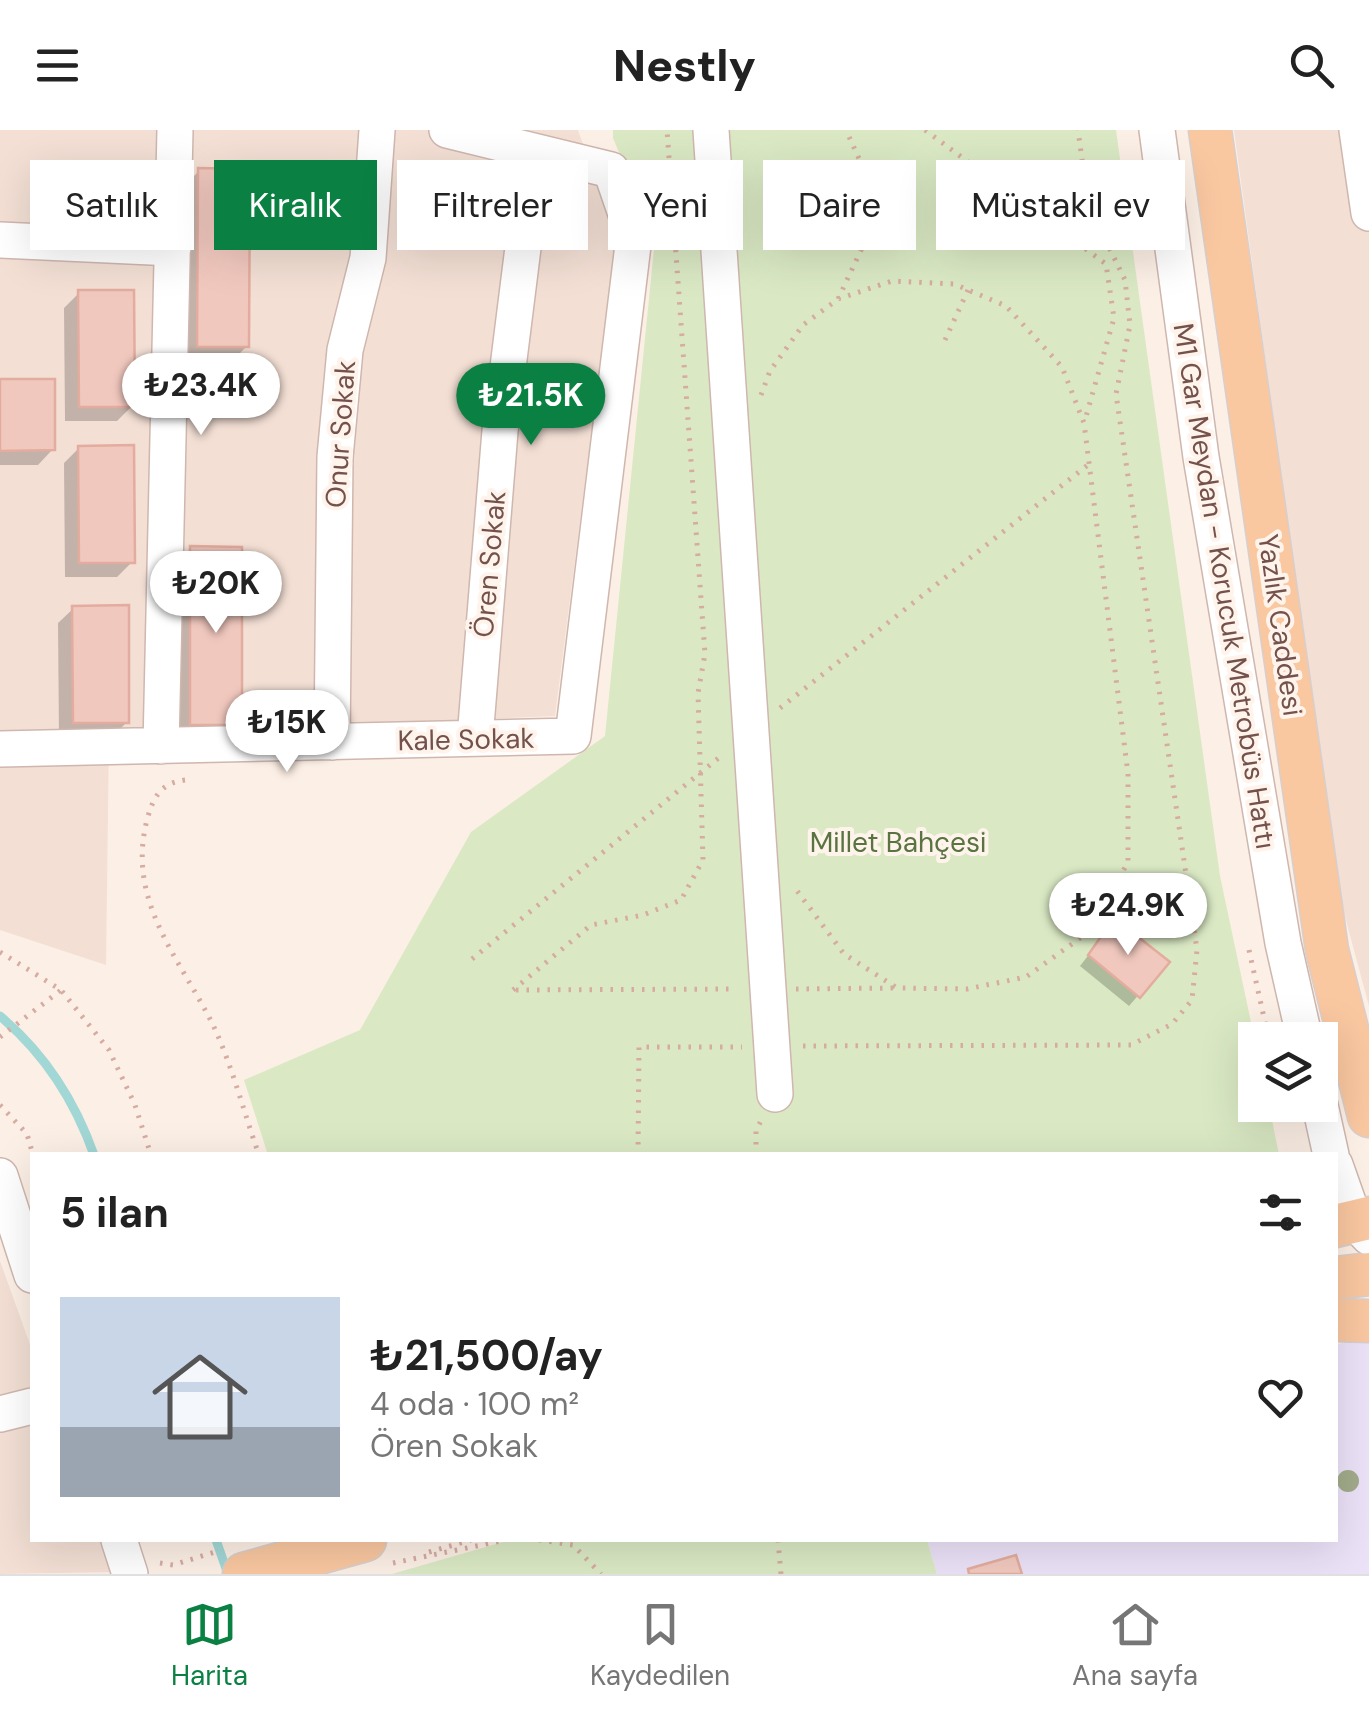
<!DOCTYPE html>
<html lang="tr">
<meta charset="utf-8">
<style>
:root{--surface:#fff;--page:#f6f6f6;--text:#222;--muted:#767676;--line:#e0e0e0;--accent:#0b8043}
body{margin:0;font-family:"DM Sans",sans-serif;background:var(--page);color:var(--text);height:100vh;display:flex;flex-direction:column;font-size:38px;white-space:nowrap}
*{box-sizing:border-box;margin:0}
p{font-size:32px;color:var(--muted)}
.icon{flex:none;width:55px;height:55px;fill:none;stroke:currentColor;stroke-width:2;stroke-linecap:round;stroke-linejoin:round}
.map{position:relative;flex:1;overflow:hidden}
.sheet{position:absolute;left:30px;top:1022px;width:1308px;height:390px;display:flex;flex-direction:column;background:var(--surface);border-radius:0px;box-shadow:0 10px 40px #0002}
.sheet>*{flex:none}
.top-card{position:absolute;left:30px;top:30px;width:1310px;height:90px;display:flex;gap:20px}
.fabs{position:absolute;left:1238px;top:892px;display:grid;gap:20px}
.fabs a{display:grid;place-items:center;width:100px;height:100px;border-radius:0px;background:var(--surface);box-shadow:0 10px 40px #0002;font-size:50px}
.price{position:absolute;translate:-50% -85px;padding:0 22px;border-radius:35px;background:#fff;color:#222;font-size:32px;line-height:65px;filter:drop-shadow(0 2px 5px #0008)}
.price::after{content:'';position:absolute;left:50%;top:60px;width:30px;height:22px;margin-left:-15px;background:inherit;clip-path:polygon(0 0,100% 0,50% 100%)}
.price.selected{background:var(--accent);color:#fff}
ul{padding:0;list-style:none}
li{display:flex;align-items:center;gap:30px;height:250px;padding:0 30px}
li span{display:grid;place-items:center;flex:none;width:280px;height:200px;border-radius:0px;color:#555}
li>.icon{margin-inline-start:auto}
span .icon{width:120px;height:120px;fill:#fffc;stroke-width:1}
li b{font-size:42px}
h2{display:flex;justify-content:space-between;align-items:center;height:120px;padding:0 30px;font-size:42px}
.chip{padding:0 35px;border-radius:0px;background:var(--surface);box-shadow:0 10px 40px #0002;font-size:35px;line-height:90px}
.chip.selected{background:var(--accent);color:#fff}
header{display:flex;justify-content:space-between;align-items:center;height:130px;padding:0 30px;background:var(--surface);font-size:45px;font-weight:800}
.dock{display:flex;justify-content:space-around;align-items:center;height:140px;border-top:2px solid var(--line);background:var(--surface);font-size:28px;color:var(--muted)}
.dock a{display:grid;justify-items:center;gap:5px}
.dock .selected{color:var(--accent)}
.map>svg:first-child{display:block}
.residential{fill:#f3dfd4}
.education{fill:#ece2f8}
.green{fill:#dae9c4}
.shadow{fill:#0003}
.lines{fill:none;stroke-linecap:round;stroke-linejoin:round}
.stream{stroke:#a1d7d5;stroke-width:9}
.building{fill:#f1c8be;stroke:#e3ac9e;stroke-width:2.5}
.minor-casing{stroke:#cfb7af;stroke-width:38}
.major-casing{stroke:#d8cfcd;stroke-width:45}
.path{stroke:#d6aba1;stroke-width:5;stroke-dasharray:2.5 8;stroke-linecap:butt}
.minor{stroke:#fff;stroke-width:35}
.major{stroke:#f9c7a0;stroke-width:42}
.tree{fill:#a2ab8b}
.labels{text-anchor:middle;stroke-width:8;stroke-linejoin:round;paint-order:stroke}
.street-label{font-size:28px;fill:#74524b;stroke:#fff4ec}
.park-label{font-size:28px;fill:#597441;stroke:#fff4ec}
</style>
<header><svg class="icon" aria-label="menu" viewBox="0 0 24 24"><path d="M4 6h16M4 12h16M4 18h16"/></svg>Nestly<svg class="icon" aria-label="search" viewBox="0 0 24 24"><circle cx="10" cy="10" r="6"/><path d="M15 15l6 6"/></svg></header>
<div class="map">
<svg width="1369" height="1444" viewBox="0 0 1369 1444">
<rect width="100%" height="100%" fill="#fcefe5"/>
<path class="residential" d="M0 0H578L616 110 555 586 109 606 106 835 0 800Z
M1234 0H1369V876L1337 757Z
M0 1131 32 1220V1410H101L113 1442 0 1444Z"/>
<path class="education" d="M1369 1205V1444H937L927 1410H1335V1215Z"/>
<path class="green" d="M613 0H1116L1220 746 1255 911V975H1269L1279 1025H268L244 950 360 900 471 702 605 606 655 109 613 8Z
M510 1410H927L937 1444H392Z"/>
<path class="shadow" d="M199 41 247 216 232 231H183L184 56Z
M79 163 132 276 117 291H65L64 178Z
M0 252 53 319 38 335H0Z
M79 318 132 432 117 447H65L64 333Z
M191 419 239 594 224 610H176V434Z
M74 478 127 592 112 607H59L58 493Z
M1114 792 1166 833 1129 876 1080 836Z"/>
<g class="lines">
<path class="stream" d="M0 886C44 923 75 971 94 1025
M216 1410 228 1444"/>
</g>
<path class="building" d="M198 38 250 39 249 217H197Z
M78 160H134L135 277H79Z
M0 249H55V320L0 321Z
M134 315 135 433H79L78 316Z
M190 416 242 417V595H190Z
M129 475V593H73L72 476Z
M1114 788 1170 832 1140 868 1088 825Z
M1016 1425 1022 1444H969L968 1439Z"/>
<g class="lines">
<defs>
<path id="minor" d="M711 0 775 964
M1157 0 1201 327 1283 813 1305 910
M1357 0 1369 83
M0 110 173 118
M475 608 500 301 535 22
M332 612 335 327 345 220 368 128 377 0
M161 616 175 0
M0 619 573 606 634 107 611 40 447 0
M1320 975 1331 1025
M1335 1035 1355 1092 1369 1107
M0 1046 32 1145
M0 1284 32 1276
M119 1410 130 1444"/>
<path id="major" d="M1210 0 1327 820 1369 986
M1335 1096 1369 1088
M1335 1148 1369 1144
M1335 1190 1369 1191
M244 1444 365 1410"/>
</defs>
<use href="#minor" class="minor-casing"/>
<use href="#major" class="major-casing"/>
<path class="path" d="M925 0 1106 134 1114 188 1085 290
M838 169 864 114 861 33 846 0
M945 210 968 160
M761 265 770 241 803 195 838 169 892 151 954 154 1006 176 1062 237 1084 293 1128 644V732L1090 801 1026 847 967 859 897 858 844 824 795 758
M780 578 1089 334
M185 650C160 653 153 668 147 690 126 771 179 827 213 895 232 935 244 983 259 1025
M1249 820 1269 910
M0 822 61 860 109 920 135 975 151 1025
M472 829 721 626
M796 859 895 858
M513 860 591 795 643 785 681 770 703 730 698 563 705 524 667 0
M516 860 735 859
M0 907 61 860
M803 916 1131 915 1172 894 1192 870 1197 820 1116 264 1130 195 1125 150 1102 103 1085 52 1078 0
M0 975 27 1004 33 1025
M1284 975 1288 992
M638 1025 639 917H742
M756 1025V1000L762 989
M539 1410 573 1415 601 1444
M778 1410 781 1444
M429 1422 471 1410
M160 1433 173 1435 215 1422
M393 1433 506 1410"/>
<use href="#minor" class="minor"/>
<use href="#major" class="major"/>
</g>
<circle class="tree" cx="1348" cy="1351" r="11"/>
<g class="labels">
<g class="street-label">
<text transform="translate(340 304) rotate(-86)" y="10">Onur Sokak</text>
<text transform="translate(489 434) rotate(-85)" y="10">Ören Sokak</text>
<text transform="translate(1225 456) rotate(81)" y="10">M1 Gar Meydan - Korucuk Metrobüs Hattı</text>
<text transform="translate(1281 495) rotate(82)" y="10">Yazlık Caddesi</text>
<text transform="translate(466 609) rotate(-1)" y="10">Kale Sokak</text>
</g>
<g class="park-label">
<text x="898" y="722">Millet Bahçesi</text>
</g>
</g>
</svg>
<div class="fabs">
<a><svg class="icon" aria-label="layers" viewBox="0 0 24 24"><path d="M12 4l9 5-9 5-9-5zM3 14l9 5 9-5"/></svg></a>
</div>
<b class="price" style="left:201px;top:308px">₺23.4K</b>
<b class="price selected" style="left:531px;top:318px">₺21.5K</b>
<b class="price" style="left:216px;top:506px">₺20K</b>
<b class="price" style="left:287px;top:645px">₺15K</b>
<b class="price" style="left:1128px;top:828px">₺24.9K</b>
<div class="top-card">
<a class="chip">Satılık</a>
<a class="chip selected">Kiralık</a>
<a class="chip">Filtreler</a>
<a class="chip">Yeni</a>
<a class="chip">Daire</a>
<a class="chip">Müstakil ev</a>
</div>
<section class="sheet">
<h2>5 ilan<svg class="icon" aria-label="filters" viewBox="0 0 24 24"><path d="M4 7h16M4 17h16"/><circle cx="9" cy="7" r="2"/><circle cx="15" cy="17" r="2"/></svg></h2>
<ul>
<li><span style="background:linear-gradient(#c9d6e8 65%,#9aa5b1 0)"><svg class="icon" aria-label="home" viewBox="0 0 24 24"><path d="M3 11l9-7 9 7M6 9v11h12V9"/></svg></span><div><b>₺21,500/ay</b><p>4 oda · 100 m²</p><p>Ören Sokak</p></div><svg class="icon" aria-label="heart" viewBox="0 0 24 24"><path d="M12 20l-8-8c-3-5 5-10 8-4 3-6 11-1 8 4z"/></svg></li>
</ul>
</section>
</div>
<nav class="dock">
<a class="selected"><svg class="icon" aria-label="map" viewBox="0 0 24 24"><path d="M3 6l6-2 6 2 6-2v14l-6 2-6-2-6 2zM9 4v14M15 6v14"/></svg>Harita</a>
<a><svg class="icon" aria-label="saved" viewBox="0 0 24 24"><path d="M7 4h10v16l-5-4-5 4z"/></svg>Kaydedilen</a>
<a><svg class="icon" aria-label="home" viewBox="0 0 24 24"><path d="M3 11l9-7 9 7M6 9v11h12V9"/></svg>Ana sayfa</a>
</nav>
